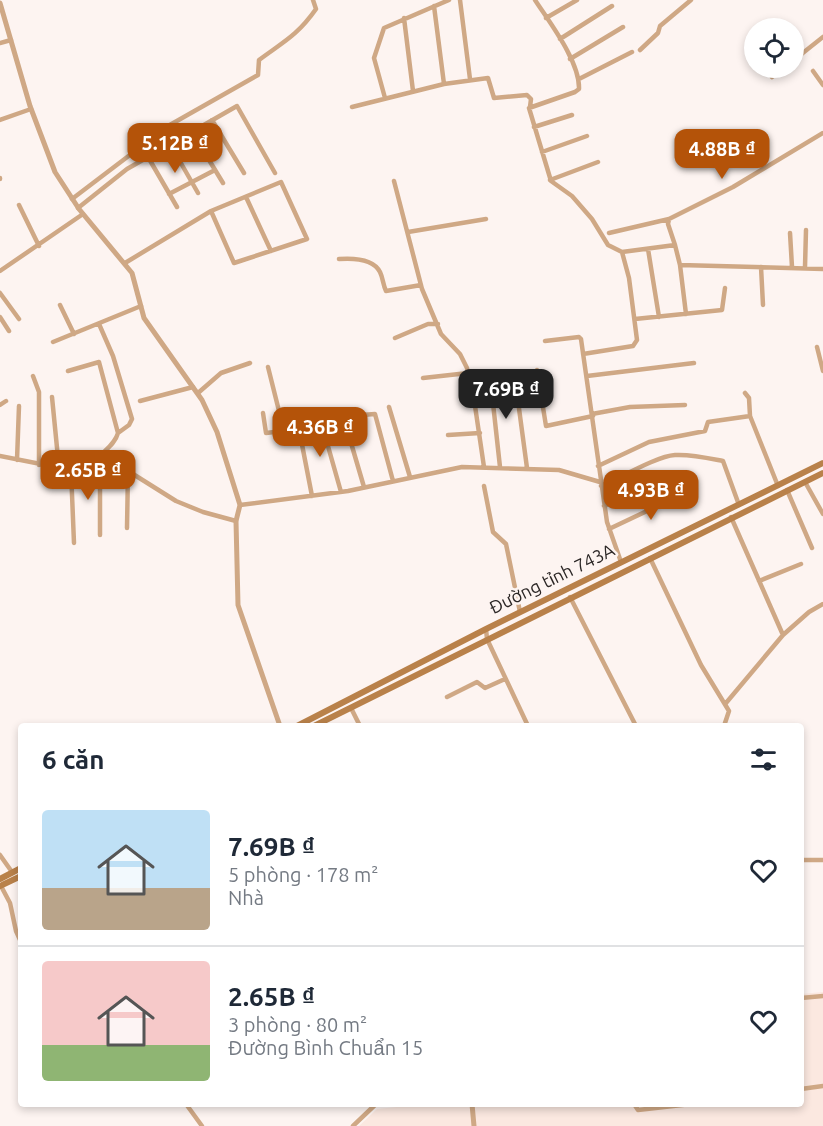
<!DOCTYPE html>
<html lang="vi">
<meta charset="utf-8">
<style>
:root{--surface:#fff;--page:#f2f2f3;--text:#1f2937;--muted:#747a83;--line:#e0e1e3;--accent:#b45309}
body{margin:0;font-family:Ubuntu,sans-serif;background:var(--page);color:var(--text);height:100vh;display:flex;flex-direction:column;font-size:22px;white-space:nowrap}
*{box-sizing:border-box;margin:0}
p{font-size:20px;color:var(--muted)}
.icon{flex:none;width:33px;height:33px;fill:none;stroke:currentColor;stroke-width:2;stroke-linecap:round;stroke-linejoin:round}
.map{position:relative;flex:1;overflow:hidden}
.sheet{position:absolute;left:18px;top:723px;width:786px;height:384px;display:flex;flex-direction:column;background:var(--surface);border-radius:6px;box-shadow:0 3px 9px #0003}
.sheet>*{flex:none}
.controls{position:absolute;left:744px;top:18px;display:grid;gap:12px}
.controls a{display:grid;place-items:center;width:60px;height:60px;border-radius:50%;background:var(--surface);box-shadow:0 3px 9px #0003;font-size:30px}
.price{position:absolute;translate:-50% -51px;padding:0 14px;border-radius:12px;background:var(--accent);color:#fff;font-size:20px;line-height:39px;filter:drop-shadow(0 2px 3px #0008)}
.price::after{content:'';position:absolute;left:50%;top:36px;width:18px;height:14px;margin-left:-9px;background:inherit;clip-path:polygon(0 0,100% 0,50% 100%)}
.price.selected{background:#222;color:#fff}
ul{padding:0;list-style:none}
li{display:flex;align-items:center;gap:18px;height:150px;padding:0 24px}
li+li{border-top:2px solid var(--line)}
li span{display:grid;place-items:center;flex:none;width:168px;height:120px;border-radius:6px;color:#555}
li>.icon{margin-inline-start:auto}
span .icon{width:72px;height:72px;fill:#fffc;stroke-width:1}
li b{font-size:26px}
h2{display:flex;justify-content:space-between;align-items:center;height:72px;padding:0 24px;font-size:26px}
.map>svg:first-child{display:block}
.built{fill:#fbe8e0}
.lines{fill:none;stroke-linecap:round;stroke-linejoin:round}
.minor{stroke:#cfa885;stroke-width:4.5}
.tertiary{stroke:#cfa885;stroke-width:5}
.secondary{stroke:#b9814a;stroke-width:6}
.labels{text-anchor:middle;stroke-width:5;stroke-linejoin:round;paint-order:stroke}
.street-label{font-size:18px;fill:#2b2625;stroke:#fdf4f1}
</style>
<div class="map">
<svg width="823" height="1126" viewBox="0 0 823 1126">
<rect width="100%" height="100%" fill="#fdf4f1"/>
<path class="built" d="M823 992V1126H359L377 1109 426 1104H801V994Z"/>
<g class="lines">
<path class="minor" d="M460 0 470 79
M535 0C550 23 580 62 579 89L575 92 529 108 551 181 572 196 592 219 608 245 622 252 629 278 637 340 633 346 583 354
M434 6 444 84 488 78 494 98 527 95 531 99 530 107
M404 18 413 91
M546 18 577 0
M560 39 612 6
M0 43 11 40
M640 50 658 33 660 26 691 0
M570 59 623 27
M794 60 823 37
M813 71 823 85
M772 77 783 68
M579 79 632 52
M385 98 374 58 384 28 449 0
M352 107 444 84
M0 120 31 109
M212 120 244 173
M534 127 572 115
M192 132 223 183
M170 144 198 193
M542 152 587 136
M148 157 177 207
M0 178V179
M550 180 598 162
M394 181 422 289 441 334 460 354 467 368 474 399 484 467
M169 194 215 170
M246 197 271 251
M72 199 168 126 258 75 259 60C283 42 297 36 316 9L313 0
M19 205 39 246
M78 208 127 169 237 106 275 173
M408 232 486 219
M609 233 669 219
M790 233 792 267
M675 245 668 224 669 219 733 187 823 133
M648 249 659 317
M622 252 675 245 680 265 823 269
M339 259C353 258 373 258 380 272 383 278 383 285 386 291L421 285
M125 263 211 211 281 182 307 239 234 263 211 211
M680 265 686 314
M761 267 763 305
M805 267 806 230
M0 271 83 214
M0 293 19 319
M60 305 74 334
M0 317 9 331
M635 319 722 310 725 288
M99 324 113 356 132 419 129 425 118 433
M395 338 428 324H438
M545 341 579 337 581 339 607 522 621 562
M53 342 141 306
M817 347 823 371
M268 367 284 431
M537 370 546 426 593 416
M68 371 99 362 118 433C114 448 96 454 93 468
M33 376 39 392V465
M490 376 500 467
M587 376 694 363
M423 378 468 373
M198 393 221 373 250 363
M745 393 749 398 750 416
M52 397 59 468
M140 401 193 387
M518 401 527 468
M0 405 6 401
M389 407 410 477
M263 413 266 433 299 429 312 496
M592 414 630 407 685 405
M320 418 341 492
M448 435 480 433
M0 456 71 470 125 469 176 501 203 512 236 521
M17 460 19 406
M598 466 649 442 705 431 708 422 750 416 778 486
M71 470 74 543
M805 482 823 514
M484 486 493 532 506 544 520 612
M601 486C620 478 657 456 675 455 691 454 708 458 723 461L739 505
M364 487 344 419 348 416 375 414 393 481
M787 490 812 548
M240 505 348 491 462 467 559 470 600 482
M604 506 671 478
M127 528 128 471
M609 529 685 493
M100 535V468
M650 558 701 665 729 711 724 726
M759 581 801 564
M570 597 636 726
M486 629 487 639 528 726
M783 635 809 612 823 604
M447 697 477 682 485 688 505 679
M726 703 783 635 731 517
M351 708 360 726
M0 855 12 872
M801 860H823
M1 886 10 903 16 931 21 942
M801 998 823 996
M801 1089 823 1086
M186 1104 202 1126
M634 1104 638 1110 691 1104
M353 1126 376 1104"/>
<path class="tertiary" d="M0 3 30 106 55 172 79 209 132 273 144 318 202 400 217 432 240 505 236 521 238 605 280 726
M472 1104 474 1126"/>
<path class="secondary" d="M297 726 486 629 823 463
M314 726 823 473
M0 879 21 868
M0 886 21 876"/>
</g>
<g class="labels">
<g class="street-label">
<text transform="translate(552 579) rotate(-26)" y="6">Đường tỉnh 743A</text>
</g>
</g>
</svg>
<div class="controls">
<a><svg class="icon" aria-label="locate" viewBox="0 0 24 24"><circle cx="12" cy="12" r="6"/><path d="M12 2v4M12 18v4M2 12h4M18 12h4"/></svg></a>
</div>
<b class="price" style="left:175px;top:174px">5.12B ₫</b>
<b class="price" style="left:722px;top:180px">4.88B ₫</b>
<b class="price selected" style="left:506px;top:420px">7.69B ₫</b>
<b class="price" style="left:320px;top:458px">4.36B ₫</b>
<b class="price" style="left:88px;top:501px">2.65B ₫</b>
<b class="price" style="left:651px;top:521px">4.93B ₫</b>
<section class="sheet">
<h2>6 căn<svg class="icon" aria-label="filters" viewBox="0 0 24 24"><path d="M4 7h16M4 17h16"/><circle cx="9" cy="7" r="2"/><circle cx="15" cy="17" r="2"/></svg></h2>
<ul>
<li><span style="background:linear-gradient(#bfe0f5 65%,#b9a48a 0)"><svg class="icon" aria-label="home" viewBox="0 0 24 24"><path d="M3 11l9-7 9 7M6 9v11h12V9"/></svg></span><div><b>7.69B ₫</b><p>5 phòng · 178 m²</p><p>Nhà</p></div><svg class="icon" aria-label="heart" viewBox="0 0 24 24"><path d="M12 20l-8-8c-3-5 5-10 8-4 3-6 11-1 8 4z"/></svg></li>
<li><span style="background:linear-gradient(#f6c9c9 70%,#8fb573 0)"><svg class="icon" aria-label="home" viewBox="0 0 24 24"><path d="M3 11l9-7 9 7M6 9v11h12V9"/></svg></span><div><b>2.65B ₫</b><p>3 phòng · 80 m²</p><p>Đường Bình Chuẩn 15</p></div><svg class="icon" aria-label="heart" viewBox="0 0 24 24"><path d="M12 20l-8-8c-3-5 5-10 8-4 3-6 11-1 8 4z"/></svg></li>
</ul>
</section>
</div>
